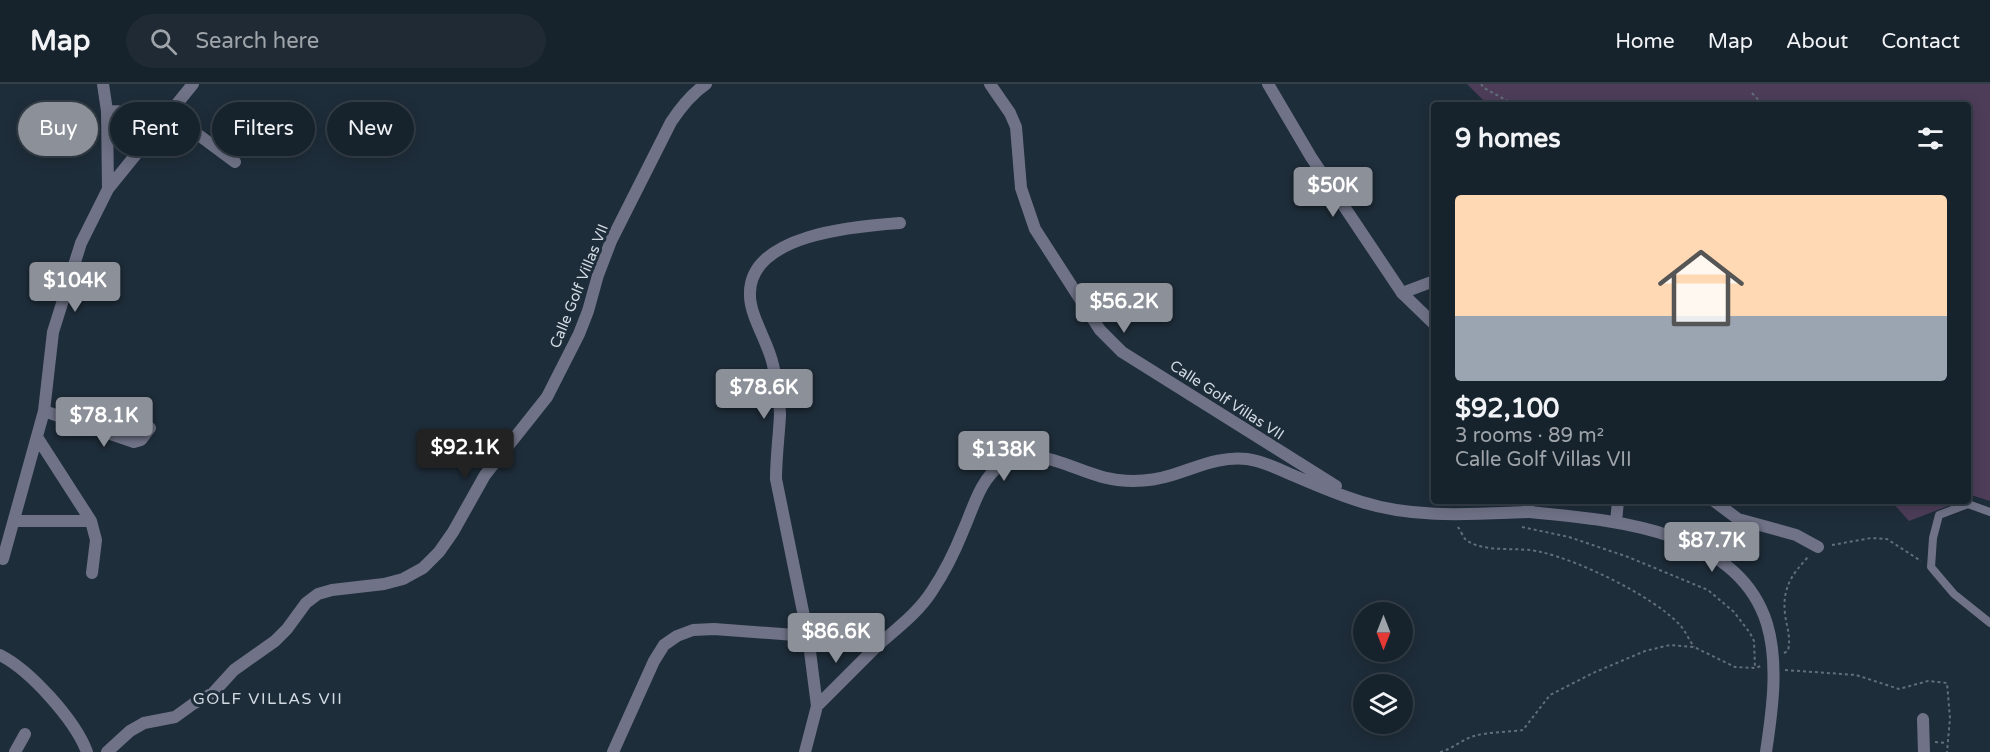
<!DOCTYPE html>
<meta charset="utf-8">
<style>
:root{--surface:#16222c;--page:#1f2a34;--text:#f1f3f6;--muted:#9ea4a9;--line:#353f48;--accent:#8c9099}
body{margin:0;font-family:"Varela Round",sans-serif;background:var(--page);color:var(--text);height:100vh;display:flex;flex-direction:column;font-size:22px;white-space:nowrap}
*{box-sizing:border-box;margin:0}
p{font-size:20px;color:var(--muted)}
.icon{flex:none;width:33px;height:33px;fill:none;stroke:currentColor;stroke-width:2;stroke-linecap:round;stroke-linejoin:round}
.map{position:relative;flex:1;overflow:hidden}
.sheet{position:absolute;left:1431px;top:18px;width:540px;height:402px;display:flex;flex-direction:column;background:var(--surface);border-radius:6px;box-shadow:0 3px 15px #0003,0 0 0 2px var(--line)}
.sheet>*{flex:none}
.banner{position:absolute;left:18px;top:18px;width:570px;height:54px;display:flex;gap:12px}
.needle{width:39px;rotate:180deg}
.buttons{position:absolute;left:1353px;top:518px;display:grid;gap:12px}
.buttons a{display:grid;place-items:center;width:60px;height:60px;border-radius:50%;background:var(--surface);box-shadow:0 3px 15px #0003,0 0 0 2px var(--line);font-size:30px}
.price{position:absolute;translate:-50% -51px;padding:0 14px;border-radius:6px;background:var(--accent);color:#fff;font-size:20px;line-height:39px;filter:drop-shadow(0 2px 3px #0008)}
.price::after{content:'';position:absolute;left:50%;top:36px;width:18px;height:14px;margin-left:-9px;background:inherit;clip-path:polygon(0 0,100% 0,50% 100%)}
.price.current{background:#222;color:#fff}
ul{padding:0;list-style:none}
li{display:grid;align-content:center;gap:12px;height:318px;padding:0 24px}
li+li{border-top:2px solid var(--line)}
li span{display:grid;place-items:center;height:186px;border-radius:6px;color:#555}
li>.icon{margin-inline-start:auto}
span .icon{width:108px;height:108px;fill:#fffc;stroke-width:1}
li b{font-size:26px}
h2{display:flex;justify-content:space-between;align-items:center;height:72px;padding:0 24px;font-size:26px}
.chip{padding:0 21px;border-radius:27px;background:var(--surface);box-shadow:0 3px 15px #0003,0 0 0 2px var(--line);font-size:21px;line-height:54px}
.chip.current{background:var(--accent);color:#fff}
header{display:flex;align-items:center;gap:36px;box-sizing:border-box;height:84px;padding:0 30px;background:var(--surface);border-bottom:2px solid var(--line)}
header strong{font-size:28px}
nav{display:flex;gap:33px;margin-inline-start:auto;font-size:21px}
.search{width:420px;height:54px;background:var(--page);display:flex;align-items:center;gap:15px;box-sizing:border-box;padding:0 21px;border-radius:33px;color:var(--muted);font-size:22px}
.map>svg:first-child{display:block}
.green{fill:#4d3d59}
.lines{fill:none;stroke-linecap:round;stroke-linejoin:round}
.path{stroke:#626f7a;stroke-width:2;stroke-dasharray:3 3;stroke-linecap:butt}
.service{stroke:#707387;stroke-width:8}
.minor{stroke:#707387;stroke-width:12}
.tertiary{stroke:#707387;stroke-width:12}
.labels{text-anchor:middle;stroke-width:6;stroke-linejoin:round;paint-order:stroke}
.street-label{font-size:15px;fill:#d2dbe4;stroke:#1e2d3a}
.neighbourhood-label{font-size:16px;letter-spacing:1.5px;fill:#d2dbe4;stroke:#1e2d3a}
</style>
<header>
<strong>Map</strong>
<div class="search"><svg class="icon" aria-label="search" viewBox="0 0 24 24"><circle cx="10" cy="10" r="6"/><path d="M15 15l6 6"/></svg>Search here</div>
<nav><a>Home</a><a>Map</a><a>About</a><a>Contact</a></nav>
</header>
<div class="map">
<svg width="1990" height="668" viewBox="0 0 1990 668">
<rect width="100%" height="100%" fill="#1e2d3a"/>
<path class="green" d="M1467 0H1990V417L1974 412 1968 414V21H1488Z
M1891 417H1961L1909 437Z"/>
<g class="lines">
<path class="path" d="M1481 0 1484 4 1515 21
M1752 9 1763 21
M1458 443C1460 446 1463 452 1465 455 1482 470 1520 462 1541 468 1580 477 1651 511 1679 540 1685 546 1689 556 1694 563
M1522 443 1569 453 1628 473 1708 506 1734 528 1750 549 1754 557 1755 584
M1832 461 1871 454 1887 455 1921 477
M1784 569 1788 567C1791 552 1787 545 1785 530 1782 504 1792 490 1809 472
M1785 586 1856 591 1899 605 1928 597 1947 599 1950 634 1947 668
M1935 658 1947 659
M1440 668C1453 665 1461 656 1474 652 1487 648 1509 648 1523 646L1550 611 1593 589 1645 567 1670 561 1694 563 1735 583 1755 584 1761 582"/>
<path class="service" d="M1990 428 1968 420 1939 431 1933 454 1931 483 1954 510 1990 539"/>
<path class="minor" d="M103 0 107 27 108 105
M990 0 1010 29 1016 43 1021 104 1035 145 1100 246 1122 268 1336 402
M107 27 169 29 235 78
M1402 209 1434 197
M44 327 134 358 141 356 150 344
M37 353 91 437 96 456 92 489
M1714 417 1738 435 1796 451 1818 463
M15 437H91
M1616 438 1618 417
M3 475 44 327 53 248 81 159 108 105 193 0
M0 571C30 586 75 636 87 668
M817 622 877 562
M1923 635 1924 668
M15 668 25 650
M107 668 130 647 144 639 175 633 193 620 213 609 234 586 275 557 287 545 306 519 318 510 332 506 384 500 403 495 423 484 439 468 453 448 485 391 547 313 579 250 588 227 598 191 611 157 671 38C681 23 691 10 706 0
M613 668 654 577 664 561 677 552 693 546 714 545 808 552 877 562C896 545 918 529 932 507 944 489 955 467 963 447 973 425 980 395 1001 381 1039 356 1080 393 1118 396 1135 398 1156 396 1172 391 1198 383 1220 372 1247 375 1262 377 1277 384 1290 390 1313 400 1338 411 1362 418 1416 435 1473 430 1529 428
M805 668 817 622 808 552 776 395C776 373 779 352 780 331 780 315 777 297 773 281 769 260 750 232 750 212 747 150 857 142 900 139"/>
<path class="tertiary" d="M1268 0 1311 73 1402 209 1434 240
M1527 417 1529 428C1612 436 1738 445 1767 540 1779 580 1772 628 1766 668"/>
</g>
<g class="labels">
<g class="street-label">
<text transform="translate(579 202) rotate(-68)" y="5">Calle Golf Villas VII</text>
<text transform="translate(1227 316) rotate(33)" y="5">Calle Golf Villas VII</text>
</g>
<g class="neighbourhood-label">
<text x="268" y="620">GOLF VILLAS VII</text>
</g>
</g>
</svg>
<div class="buttons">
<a><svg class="needle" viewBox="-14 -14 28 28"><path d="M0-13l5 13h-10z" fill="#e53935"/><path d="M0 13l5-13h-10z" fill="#9ea4a9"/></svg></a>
<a><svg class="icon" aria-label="layers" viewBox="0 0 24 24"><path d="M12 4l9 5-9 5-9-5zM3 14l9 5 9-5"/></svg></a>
</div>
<b class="price" style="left:1333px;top:134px">$50K</b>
<b class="price" style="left:75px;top:229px">$104K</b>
<b class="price" style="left:1124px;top:250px">$56.2K</b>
<b class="price" style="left:764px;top:336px">$78.6K</b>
<b class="price" style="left:104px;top:364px">$78.1K</b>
<b class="price current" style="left:465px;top:396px">$92.1K</b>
<b class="price" style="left:1004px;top:398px">$138K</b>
<b class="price" style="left:1712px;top:489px">$87.7K</b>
<b class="price" style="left:836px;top:580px">$86.6K</b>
<div class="banner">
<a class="chip current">Buy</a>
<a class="chip">Rent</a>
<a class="chip">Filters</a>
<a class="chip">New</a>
</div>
<section class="sheet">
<h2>9 homes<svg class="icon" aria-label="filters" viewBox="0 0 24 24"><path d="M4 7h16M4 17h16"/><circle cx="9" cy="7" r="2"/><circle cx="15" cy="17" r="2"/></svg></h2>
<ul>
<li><span style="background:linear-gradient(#ffd9b3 65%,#9aa5b1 0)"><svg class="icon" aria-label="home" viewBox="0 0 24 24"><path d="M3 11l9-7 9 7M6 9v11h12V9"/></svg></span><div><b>$92,100</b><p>3 rooms · 89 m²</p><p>Calle Golf Villas VII</p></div></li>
</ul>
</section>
</div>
